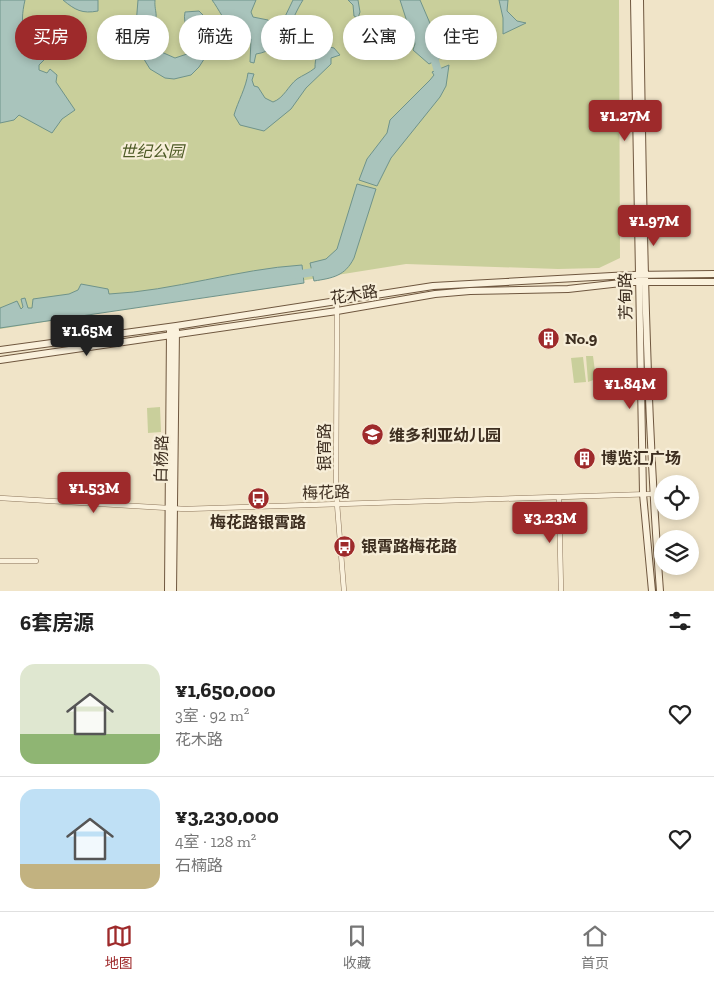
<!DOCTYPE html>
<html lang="zh">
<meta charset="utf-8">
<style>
:root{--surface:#fff;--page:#f2f2f2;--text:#222;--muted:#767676;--line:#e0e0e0;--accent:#9e2a2b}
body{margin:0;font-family:"Zilla Slab","Noto Sans SC",serif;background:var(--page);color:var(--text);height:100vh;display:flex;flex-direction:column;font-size:19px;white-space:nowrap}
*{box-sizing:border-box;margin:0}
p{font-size:16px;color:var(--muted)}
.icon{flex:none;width:28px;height:28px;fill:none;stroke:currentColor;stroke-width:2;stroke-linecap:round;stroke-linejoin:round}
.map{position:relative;height:591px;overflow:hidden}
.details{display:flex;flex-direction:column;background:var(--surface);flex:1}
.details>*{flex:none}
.hud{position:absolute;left:15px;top:15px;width:685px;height:45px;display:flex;gap:10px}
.buttons{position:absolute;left:654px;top:475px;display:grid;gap:10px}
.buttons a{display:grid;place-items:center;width:45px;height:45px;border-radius:50%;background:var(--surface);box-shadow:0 2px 8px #0003;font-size:25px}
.price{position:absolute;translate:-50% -42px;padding:0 11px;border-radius:5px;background:var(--accent);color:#fff;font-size:16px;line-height:32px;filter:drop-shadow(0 1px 2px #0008)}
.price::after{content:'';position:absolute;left:50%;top:30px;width:15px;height:11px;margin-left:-8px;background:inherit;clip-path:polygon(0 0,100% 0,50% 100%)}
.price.on{background:#222;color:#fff}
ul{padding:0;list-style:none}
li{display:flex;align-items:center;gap:15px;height:125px;padding:0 20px}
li+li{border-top:1px solid var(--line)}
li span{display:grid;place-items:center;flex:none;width:140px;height:100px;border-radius:15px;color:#555}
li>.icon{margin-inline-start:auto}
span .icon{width:60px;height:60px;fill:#fffc;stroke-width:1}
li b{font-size:21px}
h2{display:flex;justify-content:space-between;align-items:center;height:60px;padding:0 20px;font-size:21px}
.tag{padding:0 18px;border-radius:22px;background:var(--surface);box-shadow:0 2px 8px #0003;font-size:18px;line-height:45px}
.tag.on{background:var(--accent);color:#fff}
.tab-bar{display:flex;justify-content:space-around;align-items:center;height:70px;border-top:1px solid var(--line);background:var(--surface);font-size:14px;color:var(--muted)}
.tab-bar a{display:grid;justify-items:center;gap:2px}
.tab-bar .on{color:var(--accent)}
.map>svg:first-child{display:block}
.green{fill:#c9cf9b}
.water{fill:#a9c4bc;stroke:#6f938a}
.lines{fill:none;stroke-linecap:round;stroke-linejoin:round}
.river{stroke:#a9c4bc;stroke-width:8}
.minor-casing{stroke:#8d765c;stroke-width:5.5}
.secondary-casing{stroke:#6f573f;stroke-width:8}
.minor{stroke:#faf1dc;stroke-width:4.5}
.secondary{stroke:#faf1dc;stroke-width:6}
.labels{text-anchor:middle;stroke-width:4.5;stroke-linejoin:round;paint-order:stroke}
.park-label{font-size:16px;font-style:italic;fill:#4d5a26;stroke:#f7eed8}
.street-label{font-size:16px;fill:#3d2e20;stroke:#f7eed8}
.poi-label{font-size:16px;font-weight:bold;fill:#3d2e20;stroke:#f7eed8;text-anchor:start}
</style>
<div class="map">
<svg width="714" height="591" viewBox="0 0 714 591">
<rect width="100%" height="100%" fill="#f0e4c8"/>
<path class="green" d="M0 0H619L620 258 599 268 558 269 406 264 0 329Z
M586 356H593L596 379 588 382Z
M583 357 586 382 574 383 571 358Z
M160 407 161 432 148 433 147 408Z"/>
<path class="water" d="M0 0H25C19 26 23 43 44 60L39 65V70L47 73 50 69 57 75 56 82 75 110 62 119 52 133 19 115 14 120 0 123Z
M63 0H98V11C82 14 75 10 63 0Z
M138 0H155C154 14 161 16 149 30L157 50 175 58 187 54 192 48C192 35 182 25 185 12L199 11 206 18 203 23 211 42 208 53 199 67 191 75 174 79 165 78 150 69 142 56 136 25Z
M212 0H256L251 12 253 17 268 20 273 28 280 27 293 0H303C290 20 285 50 256 54L254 63 250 62 251 39C244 31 244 33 235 29 224 23 219 9 212 0Z
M348 0H358L360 12 358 18 354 16 353 5Z
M400 0H420L444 56 429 64 413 50 415 44 413 30 409 28Z
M499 0H508L507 11 517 21 526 23 503 34V18Z
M325 46 334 48 340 55 331 58V64L306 88 291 109 264 131 240 125 234 115C238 101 246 88 248 73L254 74 252 80 254 86 258 87 265 98 273 102C284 98 288 86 297 79 303 75 309 73 315 68 315 58 317 51 325 46Z
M449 65 446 86 440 97 391 158 377 186 359 180 367 159 387 133 390 120 430 80 434 75 432 72Z
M357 184 376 189 354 258C345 276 333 278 314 281L310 263 326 259 337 249Z
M302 265 304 283 0 328V308L17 301 21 309 23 307 21 299 25 298 28 308H32L33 299 69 294 78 290 81 284 108 289 109 294C174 291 237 269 302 265Z"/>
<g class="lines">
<path class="river" d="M432 51 440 78
M294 275 320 271"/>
<defs>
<path id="minor" d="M337 302 336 491 344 591
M559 497 561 591
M0 498 185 509 652 494
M0 561H36"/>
<path id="secondary" d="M634 0 643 494 652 591
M640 0C643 197 645 394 660 591
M0 350 176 326 433 286 630 275 714 274
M0 360 337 311 435 294 470 291 568 289 630 282H714
M168 591 170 330
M173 591 176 330"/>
</defs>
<use href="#minor" class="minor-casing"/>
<use href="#secondary" class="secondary-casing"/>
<use href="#minor" class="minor"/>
<use href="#secondary" class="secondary"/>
</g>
<defs>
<symbol id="building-disc" viewBox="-11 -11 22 22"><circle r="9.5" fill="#9e2a2b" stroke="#f7eed8"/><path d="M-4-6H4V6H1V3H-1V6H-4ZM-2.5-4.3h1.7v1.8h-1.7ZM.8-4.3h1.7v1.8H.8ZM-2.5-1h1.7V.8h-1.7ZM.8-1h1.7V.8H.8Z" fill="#fff"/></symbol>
<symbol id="school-disc" viewBox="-11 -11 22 22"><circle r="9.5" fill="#9e2a2b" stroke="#f7eed8"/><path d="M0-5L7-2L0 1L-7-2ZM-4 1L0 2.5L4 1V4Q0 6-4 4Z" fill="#fff"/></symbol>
<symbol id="bus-disc" viewBox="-11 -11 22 22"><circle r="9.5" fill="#9e2a2b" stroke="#f7eed8"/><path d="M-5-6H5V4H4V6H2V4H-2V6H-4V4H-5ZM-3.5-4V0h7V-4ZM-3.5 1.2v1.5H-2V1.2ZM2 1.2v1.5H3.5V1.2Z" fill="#fff"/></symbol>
</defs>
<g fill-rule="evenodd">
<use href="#building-disc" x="536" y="326" width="25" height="25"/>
<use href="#school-disc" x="360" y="422" width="25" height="25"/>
<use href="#building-disc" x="572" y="446" width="25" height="25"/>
<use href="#bus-disc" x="246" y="486" width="25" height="25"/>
<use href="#bus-disc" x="332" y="534" width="25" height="25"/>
</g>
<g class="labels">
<g class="park-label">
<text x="152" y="157">世纪公园</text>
</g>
<g class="street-label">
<text transform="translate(354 294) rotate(-9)" y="6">花木路</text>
<text transform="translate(625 296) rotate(-91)" y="6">芳甸路</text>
<text transform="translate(324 447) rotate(-90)" y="6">银宵路</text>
<text transform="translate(161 459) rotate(-89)" y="6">白杨路</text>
<text transform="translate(326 492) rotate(-2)" y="6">梅花路</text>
</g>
<g class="poi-label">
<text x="565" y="344">No.9</text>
<text x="389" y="441">维多利亚幼儿园</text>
<text x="601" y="464">博览汇广场</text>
<text x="258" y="528" text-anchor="middle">梅花路银霄路</text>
<text x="361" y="552">银霄路梅花路</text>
</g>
</g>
</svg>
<div class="buttons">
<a><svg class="icon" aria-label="locate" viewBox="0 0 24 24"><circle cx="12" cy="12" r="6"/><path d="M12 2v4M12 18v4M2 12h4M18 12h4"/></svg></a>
<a><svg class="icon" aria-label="layers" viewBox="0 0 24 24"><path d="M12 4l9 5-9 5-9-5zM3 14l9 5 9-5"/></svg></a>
</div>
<b class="price" style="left:625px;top:142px">¥1.27M</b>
<b class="price" style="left:654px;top:247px">¥1.97M</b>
<b class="price on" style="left:87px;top:357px">¥1.65M</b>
<b class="price" style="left:630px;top:410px">¥1.84M</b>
<b class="price" style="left:94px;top:514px">¥1.53M</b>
<b class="price" style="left:550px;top:544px">¥3.23M</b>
<div class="hud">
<a class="tag on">买房</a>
<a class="tag">租房</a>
<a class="tag">筛选</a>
<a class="tag">新上</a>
<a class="tag">公寓</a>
<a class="tag">住宅</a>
</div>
</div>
<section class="details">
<h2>6套房源<svg class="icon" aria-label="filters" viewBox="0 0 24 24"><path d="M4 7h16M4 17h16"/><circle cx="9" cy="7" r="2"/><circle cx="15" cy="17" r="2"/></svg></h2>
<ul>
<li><span style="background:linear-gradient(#dfe7d0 70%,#8fb573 0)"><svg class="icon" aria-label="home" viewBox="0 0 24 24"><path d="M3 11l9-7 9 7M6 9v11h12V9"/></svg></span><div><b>¥1,650,000</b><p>3室 · 92 m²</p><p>花木路</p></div><svg class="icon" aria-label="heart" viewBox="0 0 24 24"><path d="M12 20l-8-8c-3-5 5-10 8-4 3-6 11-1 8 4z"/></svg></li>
<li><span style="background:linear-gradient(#bfe0f5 75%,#c2b280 0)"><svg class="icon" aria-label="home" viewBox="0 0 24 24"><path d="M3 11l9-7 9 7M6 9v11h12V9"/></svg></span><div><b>¥3,230,000</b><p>4室 · 128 m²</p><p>石楠路</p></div><svg class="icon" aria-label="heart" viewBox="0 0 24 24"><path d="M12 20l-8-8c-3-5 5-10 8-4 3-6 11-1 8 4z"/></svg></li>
</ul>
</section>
<nav class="tab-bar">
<a class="on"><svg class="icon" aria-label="map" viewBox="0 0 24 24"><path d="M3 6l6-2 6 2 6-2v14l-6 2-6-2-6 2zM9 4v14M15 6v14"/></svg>地图</a>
<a><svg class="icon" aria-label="saved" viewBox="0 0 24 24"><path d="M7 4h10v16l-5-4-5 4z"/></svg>收藏</a>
<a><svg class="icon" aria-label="home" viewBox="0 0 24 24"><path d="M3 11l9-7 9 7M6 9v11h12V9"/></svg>首页</a>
</nav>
